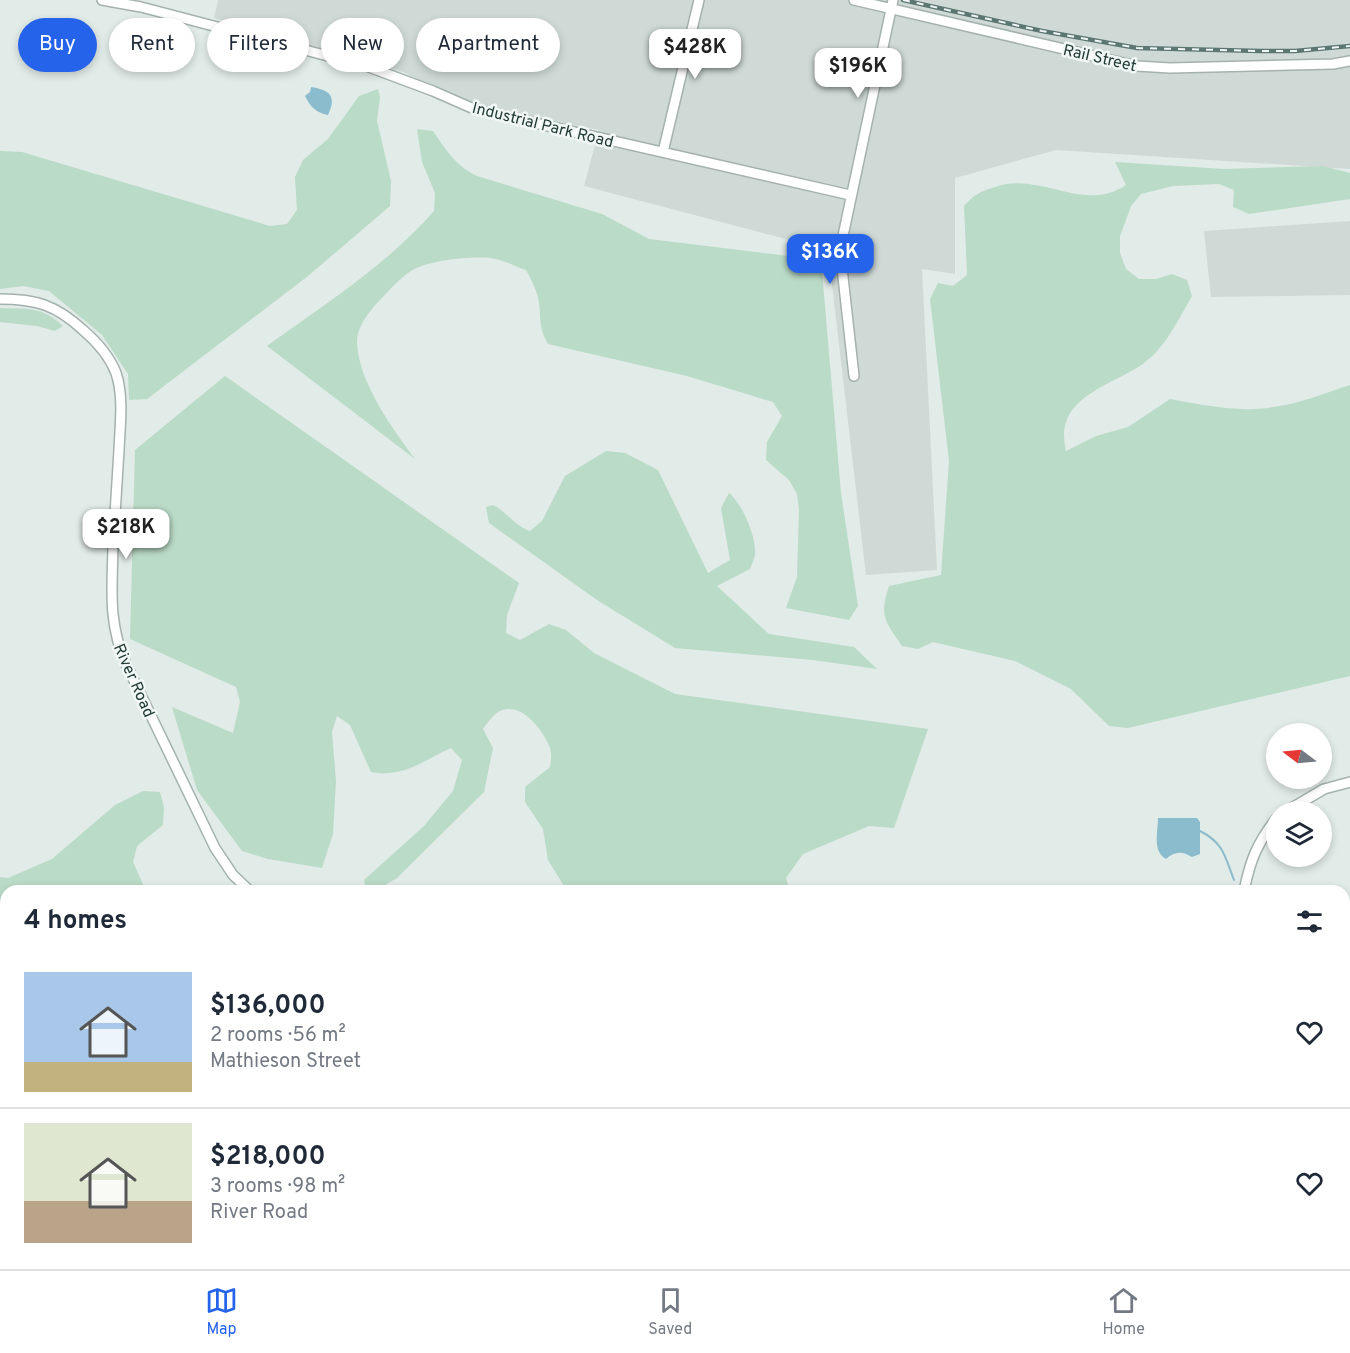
<!DOCTYPE html>
<meta charset="utf-8">
<style>
:root{--surface:#fff;--page:#f6f6f7;--text:#1f2937;--muted:#747a83;--line:#e0e1e3;--accent:#2563eb}
body{margin:0;font-family:Overpass,sans-serif;background:var(--page);color:var(--text);height:100vh;display:flex;flex-direction:column;font-size:22px;white-space:nowrap}
*{box-sizing:border-box;margin:0}
p{font-size:20px;color:var(--muted)}
.icon{flex:none;width:33px;height:33px;fill:none;stroke:currentColor;stroke-width:2;stroke-linecap:round;stroke-linejoin:round}
.map{position:relative;flex:1;overflow:hidden}
.details{position:absolute;left:0px;top:885px;width:1350px;height:384px;display:flex;flex-direction:column;background:var(--surface);border-radius:18px 18px 0 0;box-shadow:0 3px 9px #0003}
.details>*{flex:none}
.hud{position:absolute;left:18px;top:18px;width:600px;height:54px;display:flex;gap:12px}
.needle{width:39px;rotate:286deg}
.controls{position:absolute;left:1266px;top:723px;display:grid;gap:12px}
.controls a{display:grid;place-items:center;width:66px;height:66px;border-radius:50%;background:var(--surface);box-shadow:0 3px 9px #0003;font-size:30px}
.price{position:absolute;translate:-50% -51px;padding:0 14px;border-radius:12px;background:#fff;color:#222;font-size:20px;line-height:39px;filter:drop-shadow(0 2px 3px #0008)}
.price::after{content:'';position:absolute;left:50%;top:36px;width:18px;height:14px;margin-left:-9px;background:inherit;clip-path:polygon(0 0,100% 0,50% 100%)}
.price.selected{background:var(--accent);color:#fff}
ul{padding:0;list-style:none}
li{display:flex;align-items:center;gap:18px;height:150px;padding:0 24px}
li+li{border-top:2px solid var(--line)}
li span{display:grid;place-items:center;flex:none;width:168px;height:120px;border-radius:0px;color:#555}
li>.icon{margin-inline-start:auto}
span .icon{width:72px;height:72px;fill:#fffc;stroke-width:1}
li b{font-size:26px}
h2{display:flex;justify-content:space-between;align-items:center;height:72px;padding:0 24px;font-size:26px}
.pill{padding:0 21px;border-radius:27px;background:var(--surface);box-shadow:0 3px 9px #0003;font-size:21px;line-height:54px}
.pill.selected{background:var(--accent);color:#fff}
.menu{display:flex;justify-content:space-around;align-items:center;height:84px;border-top:2px solid var(--line);background:var(--surface);font-size:16px;color:var(--muted)}
.menu a{display:grid;justify-items:center;gap:3px}
.menu .selected{color:var(--accent)}
.map>svg:first-child{display:block}
.built{fill:#cfdad6}
.green{fill:#badbc7}
.water{fill:#8bbccd}
.lines{fill:none;stroke-linecap:round;stroke-linejoin:round}
.stream{stroke:#8bbccd;stroke-width:2}
.minor-casing{stroke:#a4b2ae;stroke-width:12}
.minor{stroke:#fff;stroke-width:9}
.rail-casing{stroke:#5c7672;stroke-width:4.5}
.rail{stroke:#f1f7f5;stroke-width:2;stroke-dasharray:7;stroke-linecap:butt}
.labels{text-anchor:middle;stroke-width:5;stroke-linejoin:round;paint-order:stroke}
.street-label{font-size:16px;fill:#223a36;stroke:#f1f7f5}
</style>
<div class="map">
<svg width="1350" height="1269" viewBox="0 0 1350 1269">
<rect width="100%" height="100%" fill="#e1ebe7"/>
<path class="built" d="M218 0H1350V169L1056 150 955 178V274L922 269 937 570 866 575 828 250 584 186 599 130 465 103 403 72 214 18Z
M1350 221V295L1211 297 1204 231Z"/>
<path class="green" d="M378 89 380 97 377 121 391 181 390 206 308 276 147 399 129 400 128 374 102 335 49 291 23 286 0 289V151L22 152 270 226 287 224 297 210 295 177 303 160 328 139 359 96Z
M417 129 433 131C446 150 456 166 477 176L602 214 649 239 821 260 841 493 858 606 849 620 786 608 797 577 799 510 797 494 789 480 766 460 767 442 782 416 773 402 687 376 548 344C537 324 542 317 538 297 535 287 531 279 526 270 515 266 503 260 491 258 471 256 428 260 411 271 400 278 390 289 381 299 371 309 357 326 357 342 358 381 392 428 415 459L267 346C325 304 387 265 434 211L435 193 422 162Z
M1115 162 1224 169 1323 166 1350 173V199L1249 214 1233 207 1234 190 1219 184 1173 186 1141 194 1131 206 1120 236V253L1126 269 1139 279H1156L1172 274 1187 280 1192 296C1179 318 1166 347 1144 363 1111 387 1053 396 1066 451L1096 436 1128 427 1170 399C1204 405 1239 413 1273 407 1299 404 1325 393 1350 385V676L1128 728 1109 726 1071 689 1015 661 933 642 918 649 902 646C885 621 879 617 889 586L941 575 949 461 930 299 938 283 953 286 967 275 964 206C975 194 979 192 995 187 1041 171 1083 214 1126 185Z
M0 308C27 309 42 306 63 326L55 331 37 326 0 322Z
M225 376 519 583 507 615 506 633 520 640 549 624 566 630 594 653 675 694 928 729 894 828 869 826 803 854 786 878 790 891H567L548 860 543 829 525 802V787L550 767C551 761 552 754 550 748 545 733 526 707 507 709 495 710 489 721 483 729L493 748 484 792 397 878 375 891H366L364 880 424 826 453 791 462 760 451 748C422 761 404 778 371 772L350 725 337 716 332 732 336 781 333 834 322 868 268 859 242 851 197 790 172 707 233 733 240 702 236 687 130 639 135 450Z
M606 451 625 453 658 470 708 573 730 560 721 508 729 493C742 503 757 538 755 555 754 559 752 564 750 569L717 586 769 634 854 647 877 669 813 660 675 648 597 600 489 523 486 507 493 505C507 512 515 526 530 531L542 521 565 476Z
M143 791 160 792 164 807 163 825 137 846 133 862 146 891H6V1082L0 1077V877L8 878 52 859 115 805Z
M0 1097 6 1101V1263H45L43 1269H0Z
M1350 1170V1269H1281L1278 1263H1344V1173Z
M492 1263H821L823 1269H497Z
M1168 1263H1224L1226 1269H1157Z"/>
<path class="water" d="M311 87C330 90 337 96 328 115 316 113 310 106 305 96L310 92Z
M1158 818H1197L1200 822V854L1192 857C1182 851 1175 851 1166 859 1152 851 1158 832 1158 818Z"/>
<g class="lines">
<path class="stream" d="M1200 831C1224 843 1225 857 1234 880"/>
<defs>
<path id="minor" d="M102 0 141 7 366 66 433 91 474 109 850 195
M854 0 1137 66 1170 68 1333 64 1350 61
M663 152 699 0
M0 299C36 299 56 305 83 330 97 342 109 355 116 373 124 397 120 425 119 450 117 483 115 515 113 547 112 590 108 623 126 664L215 848 233 875 250 891
M854 376 840 250 893 0
M1285 812 1324 789 1350 782
M1244 891C1250 861 1257 843 1276 819
M383 1263 389 1269
M160 1269 168 1263
M1095 1269 1108 1263"/>
</defs>
<use href="#minor" class="minor-casing"/>
<use href="#minor" class="minor"/>
<defs>
<path id="rail" d="M903 0 1042 31 1137 48 1260 51H1295L1350 46"/>
</defs>
<use href="#rail" class="rail-casing"/>
<use href="#rail" class="rail"/>
</g>
<g class="labels">
<g class="street-label">
<text transform="translate(1100 57) rotate(13)" y="6">Rail Street</text>
<text transform="translate(543 124) rotate(14)" y="6">Industrial Park Road</text>
<text transform="translate(135 680) rotate(66)" y="6">River Road</text>
</g>
</g>
</svg>
<div class="controls">
<a><svg class="needle" viewBox="-14 -14 28 28"><path d="M0-13l5 13h-10z" fill="#e53935"/><path d="M0 13l5-13h-10z" fill="#747a83"/></svg></a>
<a><svg class="icon" aria-label="layers" viewBox="0 0 24 24"><path d="M12 4l9 5-9 5-9-5zM3 14l9 5 9-5"/></svg></a>
</div>
<b class="price" style="left:695px;top:80px">$428K</b>
<b class="price" style="left:858px;top:99px">$196K</b>
<b class="price selected" style="left:830px;top:285px">$136K</b>
<b class="price" style="left:126px;top:560px">$218K</b>
<div class="hud">
<a class="pill selected">Buy</a>
<a class="pill">Rent</a>
<a class="pill">Filters</a>
<a class="pill">New</a>
<a class="pill">Apartment</a>
</div>
<section class="details">
<h2>4 homes<svg class="icon" aria-label="filters" viewBox="0 0 24 24"><path d="M4 7h16M4 17h16"/><circle cx="9" cy="7" r="2"/><circle cx="15" cy="17" r="2"/></svg></h2>
<ul>
<li><span style="background:linear-gradient(#a9c7e8 75%,#c2b280 0)"><svg class="icon" aria-label="home" viewBox="0 0 24 24"><path d="M3 11l9-7 9 7M6 9v11h12V9"/></svg></span><div><b>$136,000</b><p>2 rooms · 56 m²</p><p>Mathieson Street</p></div><svg class="icon" aria-label="heart" viewBox="0 0 24 24"><path d="M12 20l-8-8c-3-5 5-10 8-4 3-6 11-1 8 4z"/></svg></li>
<li><span style="background:linear-gradient(#dfe7d0 65%,#b9a48a 0)"><svg class="icon" aria-label="home" viewBox="0 0 24 24"><path d="M3 11l9-7 9 7M6 9v11h12V9"/></svg></span><div><b>$218,000</b><p>3 rooms · 98 m²</p><p>River Road</p></div><svg class="icon" aria-label="heart" viewBox="0 0 24 24"><path d="M12 20l-8-8c-3-5 5-10 8-4 3-6 11-1 8 4z"/></svg></li>
</ul>
</section>
</div>
<nav class="menu">
<a class="selected"><svg class="icon" aria-label="map" viewBox="0 0 24 24"><path d="M3 6l6-2 6 2 6-2v14l-6 2-6-2-6 2zM9 4v14M15 6v14"/></svg>Map</a>
<a><svg class="icon" aria-label="saved" viewBox="0 0 24 24"><path d="M7 4h10v16l-5-4-5 4z"/></svg>Saved</a>
<a><svg class="icon" aria-label="home" viewBox="0 0 24 24"><path d="M3 11l9-7 9 7M6 9v11h12V9"/></svg>Home</a>
</nav>
